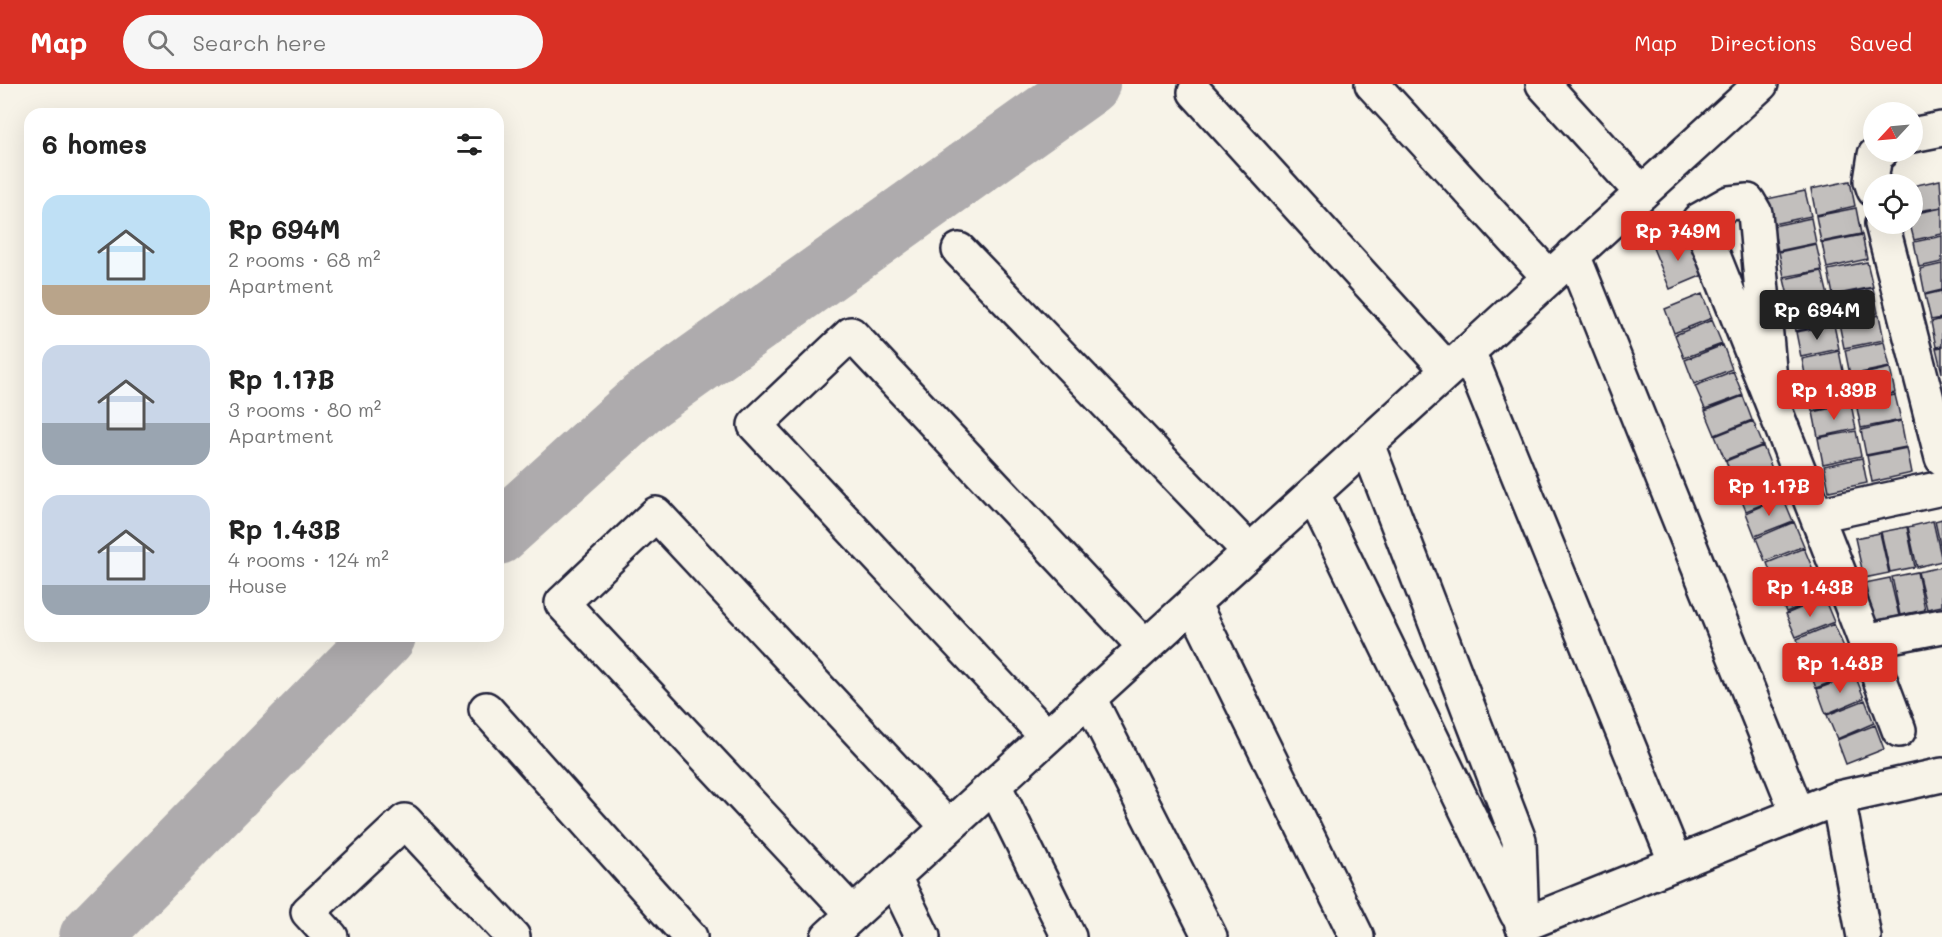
<!DOCTYPE html>
<meta charset="utf-8">
<style>
:root{--surface:#fff;--page:#f6f6f6;--text:#222;--muted:#767676;--accent:#d93025}
body{margin:0;font-family:Mali,sans-serif;background:var(--page);color:var(--text);height:100vh;display:flex;flex-direction:column;font-size:22px;white-space:nowrap}
*{box-sizing:border-box;margin:0}
p{font-size:20px;color:var(--muted)}
.icon{flex:none;width:33px;height:33px;fill:none;stroke:currentColor;stroke-width:2;stroke-linecap:round;stroke-linejoin:round}
.map{position:relative;flex:1;overflow:hidden}
.sheet{position:absolute;left:24px;top:24px;width:480px;height:534px;display:flex;flex-direction:column;background:var(--surface);border-radius:18px;box-shadow:0 6px 24px #0002}
.sheet>*{flex:none}
.needle{width:39px;rotate:244deg}
.controls{position:absolute;left:1863px;top:18px;display:grid;gap:12px}
.controls a{display:grid;place-items:center;width:60px;height:60px;border-radius:50%;background:var(--surface);box-shadow:0 6px 24px #0002;font-size:30px}
.price{position:absolute;translate:-50% -51px;padding:0 14px;border-radius:6px;background:var(--accent);color:#fff;font-size:20px;line-height:39px;filter:drop-shadow(0 2px 3px #0008)}
.price::after{content:'';position:absolute;left:50%;top:36px;width:18px;height:14px;margin-left:-9px;background:inherit;clip-path:polygon(0 0,100% 0,50% 100%)}
.price.selected{background:#222;color:#fff}
ul{padding:0;list-style:none}
li{display:flex;align-items:center;gap:18px;height:150px;padding:0 18px}
li span{display:grid;place-items:center;flex:none;width:168px;height:120px;border-radius:18px;color:#555}
li>.icon{margin-inline-start:auto}
span .icon{width:72px;height:72px;fill:#fffc;stroke-width:1}
li b{font-size:26px}
h2{display:flex;justify-content:space-between;align-items:center;height:72px;padding:0 18px;font-size:26px}
header{display:flex;align-items:center;gap:36px;box-sizing:border-box;height:84px;padding:0 30px;background:var(--accent);color:#fff}
header strong{font-size:28px}
nav{display:flex;gap:33px;margin-inline-start:auto;font-size:21px}
.search{width:420px;height:54px;background:var(--page);display:flex;align-items:center;gap:15px;box-sizing:border-box;padding:0 21px;border-radius:33px;color:var(--muted);font-size:22px}
.map>svg:first-child{display:block}
.lines{fill:none;stroke-linecap:round;stroke-linejoin:round}
.river{stroke:#aeabad;stroke-width:62}
.building{fill:#c2bfbd;stroke:#22223b;stroke-width:1.5}
.street-casing{stroke:#22223b;stroke-width:38}
.street{stroke:#f7f3e8;stroke-width:33}
</style>
<header>
<strong>Map</strong>
<div class="search"><svg class="icon" aria-label="search" viewBox="0 0 24 24"><circle cx="10" cy="10" r="6"/><path d="M15 15l6 6"/></svg>Search here</div>
<nav><a>Map</a><a>Directions</a><a>Saved</a></nav>
</header>
<div class="map">
<svg width="1942" height="853" viewBox="0 0 1942 853">
<rect width="100%" height="100%" fill="#f7f3e8"/>
<filter id="ink" filterUnits="userSpaceOnUse"><feTurbulence type="fractalNoise" baseFrequency=".0167" numOctaves="2"/><feDisplacementMap in="SourceGraphic" scale="12" xChannelSelector="R" yChannelSelector="G"/><feConvolveMatrix kernelMatrix="1 2 1 2 8 2 1 2 1" color-interpolation-filters="sRGB"/></filter>
<g filter="url(#ink)">
<g class="lines">
<path class="river" d="M498 450 645 317 1089 0
M90 853 385 552"/>
</g>
<path class="building" d="M1940 96 1942 123 1912 128V102Z
M1850 97 1855 122 1816 131 1811 105Z
M1805 107 1811 132 1773 140 1767 115Z
M1856 124 1861 150 1821 158 1816 132Z
M1942 124V150L1914 156 1910 140H1912V130Z
M1811 134 1816 159 1778 167 1773 142Z
M1687 151 1703 191 1670 205 1653 164Z
M1862 151 1867 175 1827 184 1822 159Z
M1942 152V178L1919 183 1914 158Z
M1816 160 1822 186 1784 193 1779 168Z
M1867 178 1873 203 1833 211 1828 186Z
M1942 180V206L1925 210 1920 185Z
M1822 187 1828 212 1790 220 1784 195Z
M1873 204 1878 229 1838 238 1833 213Z
M1942 207V234L1931 236 1925 211Z
M1702 210 1712 234 1674 249 1665 225Z
M1828 214 1833 239 1795 247 1790 222Z
M1879 231 1884 256 1844 264 1839 239Z
M1942 235V262L1936 263 1931 238Z
M1712 236 1722 260 1684 274 1675 251Z
M1834 241 1839 265 1801 273 1796 248Z
M1884 258 1890 283 1850 291 1845 266Z
M1723 261 1732 285 1694 300 1685 276Z
M1942 263V289L1936 264Z
M1839 267 1844 292 1807 300 1802 275Z
M1890 284 1895 309 1855 317 1850 293Z
M1733 287 1743 311 1705 325 1695 302Z
M1845 293 1850 319 1812 327 1807 302Z
M1895 311 1901 336 1861 344 1856 319Z
M1743 312 1752 336 1715 351 1705 327Z
M1851 320 1856 345 1818 353 1813 328Z
M1753 337 1763 361 1725 376 1715 352Z
M1901 337 1906 363 1866 371 1861 346Z
M1856 347 1861 372 1823 380 1818 354Z
M1763 362 1773 387 1735 401 1726 377Z
M1907 364 1912 389 1872 398 1867 372Z
M1862 374 1867 399 1829 407 1824 382Z
M1773 388 1783 412 1746 427 1736 403Z
M1783 413 1793 437 1755 452 1746 429Z
M1942 435V469L1935 437Z
M1933 437 1942 477 1917 483 1908 443Z
M1794 438 1804 462 1765 477 1756 454Z
M1907 443 1915 483 1890 488 1881 448Z
M1880 449 1889 489 1864 494 1855 454Z
M1804 464 1814 488 1776 503 1767 479Z
M1942 483V522L1927 525 1918 488Z
M1917 488 1925 526 1900 531 1892 493Z
M1814 489 1824 513 1786 528 1776 504Z
M1890 494 1899 532 1874 537 1865 499Z
M1824 514 1834 538 1796 553 1786 530Z
M1834 540 1844 563 1806 579 1797 555Z
M1845 565 1854 589 1816 604 1807 580Z
M1855 591 1864 614 1826 630 1817 605Z
M1865 616 1874 639 1837 655 1827 631Z
M1875 641 1884 665 1846 680 1837 656Z"/>
<g class="lines">
<defs>
<path id="street" d="M1372 0 1549 193
M1543 0 1642 109
M1195 8 1448 286
M1912 51 1942 45
M1874 106 1871 97 1875 71 1881 68
M1882 140 1942 374
M959 166 1249 467
M1573 171 1798 730
M1468 267 1676 779
M1772 318 1755 129 1748 117 1729 119 1699 136C1767 305 1835 475 1899 646
M1367 360 1519 756 1522 841 1838 714 1942 691
M1313 410 1517 830
M1817 431 1942 404
M1193 519 1357 853
M1865 557 1942 542
M1089 614 1210 853
M486 625 690 853
M1047 653 755 341 851 250 1145 563
M994 701 1069 853
M1838 714 1864 853
M894 793 923 853
M853 830 562 519 656 430 948 743
M331 853 308 828 405 737 513 853
M828 853 1761 0"/>
</defs>
<use href="#street" class="street-casing"/>
<use href="#street" class="street"/>
</g>
</g>
</svg>
<div class="controls">
<a><svg class="needle" viewBox="-14 -14 28 28"><path d="M0-13l5 13h-10z" fill="#e53935"/><path d="M0 13l5-13h-10z" fill="#767676"/></svg></a>
<a><svg class="icon" aria-label="locate" viewBox="0 0 24 24"><circle cx="12" cy="12" r="6"/><path d="M12 2v4M12 18v4M2 12h4M18 12h4"/></svg></a>
</div>
<b class="price" style="left:1678px;top:178px">Rp 749M</b>
<b class="price selected" style="left:1817px;top:257px">Rp 694M</b>
<b class="price" style="left:1834px;top:337px">Rp 1.39B</b>
<b class="price" style="left:1769px;top:433px">Rp 1.17B</b>
<b class="price" style="left:1810px;top:534px">Rp 1.43B</b>
<b class="price" style="left:1840px;top:610px">Rp 1.48B</b>
<section class="sheet">
<h2>6 homes<svg class="icon" aria-label="filters" viewBox="0 0 24 24"><path d="M4 7h16M4 17h16"/><circle cx="9" cy="7" r="2"/><circle cx="15" cy="17" r="2"/></svg></h2>
<ul>
<li><span style="background:linear-gradient(#bfe0f5 75%,#b9a48a 0)"><svg class="icon" aria-label="home" viewBox="0 0 24 24"><path d="M3 11l9-7 9 7M6 9v11h12V9"/></svg></span><div><b>Rp 694M</b><p>2 rooms · 68 m²</p><p>Apartment</p></div></li>
<li><span style="background:linear-gradient(#c9d6e8 65%,#9aa5b1 0)"><svg class="icon" aria-label="home" viewBox="0 0 24 24"><path d="M3 11l9-7 9 7M6 9v11h12V9"/></svg></span><div><b>Rp 1.17B</b><p>3 rooms · 80 m²</p><p>Apartment</p></div></li>
<li><span style="background:linear-gradient(#c9d6e8 75%,#9aa5b1 0)"><svg class="icon" aria-label="home" viewBox="0 0 24 24"><path d="M3 11l9-7 9 7M6 9v11h12V9"/></svg></span><div><b>Rp 1.43B</b><p>4 rooms · 124 m²</p><p>House</p></div></li>
</ul>
</section>
</div>
